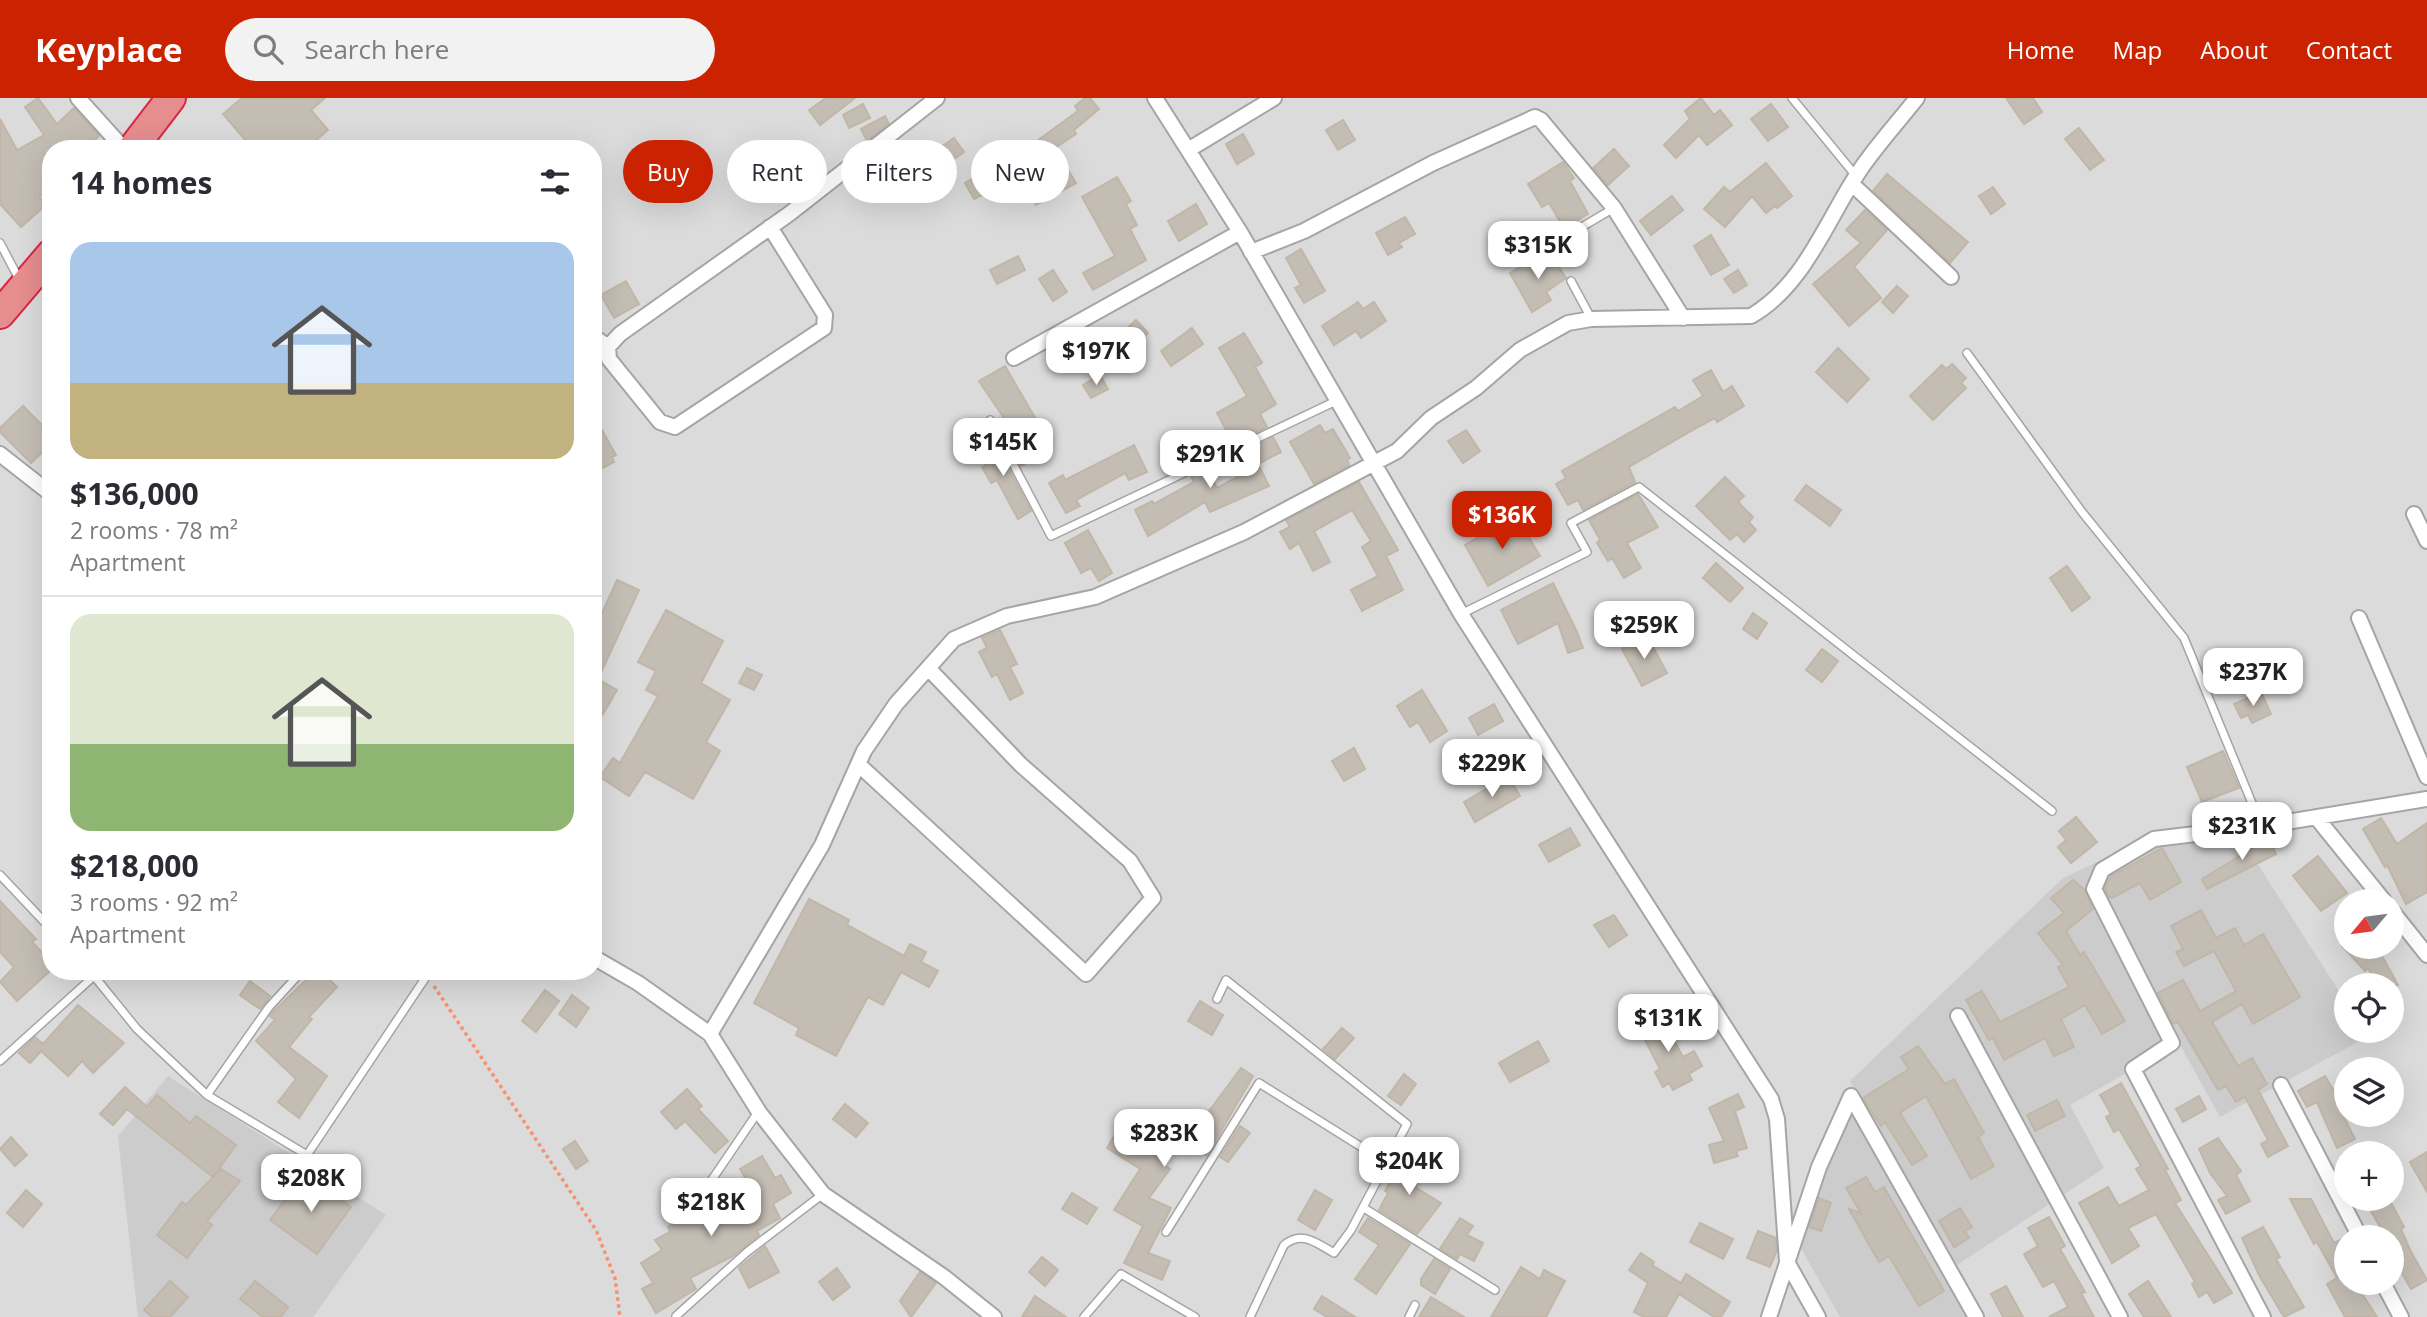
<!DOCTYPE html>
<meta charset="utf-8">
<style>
:root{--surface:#fff;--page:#f2f2f3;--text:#2b2b33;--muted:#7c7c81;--line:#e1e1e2;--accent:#cb2202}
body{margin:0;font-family:"Open Sans",sans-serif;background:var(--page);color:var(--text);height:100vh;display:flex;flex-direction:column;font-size:26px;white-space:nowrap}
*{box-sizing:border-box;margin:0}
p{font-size:23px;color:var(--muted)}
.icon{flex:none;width:38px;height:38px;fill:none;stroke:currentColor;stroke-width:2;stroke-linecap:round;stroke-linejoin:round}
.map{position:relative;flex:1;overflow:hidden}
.details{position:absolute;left:42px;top:42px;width:560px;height:840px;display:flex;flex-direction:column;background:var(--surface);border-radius:28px;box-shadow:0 7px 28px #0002}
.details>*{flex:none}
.banner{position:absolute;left:623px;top:42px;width:665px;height:63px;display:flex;gap:14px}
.needle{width:46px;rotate:241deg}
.controls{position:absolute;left:2334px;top:791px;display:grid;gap:14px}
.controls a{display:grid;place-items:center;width:70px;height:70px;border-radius:50%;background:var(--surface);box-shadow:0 7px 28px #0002;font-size:35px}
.price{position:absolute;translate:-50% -60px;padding:0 16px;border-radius:14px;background:#fff;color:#222;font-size:23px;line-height:46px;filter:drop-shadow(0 2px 4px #0008)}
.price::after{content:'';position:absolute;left:50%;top:42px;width:21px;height:16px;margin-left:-10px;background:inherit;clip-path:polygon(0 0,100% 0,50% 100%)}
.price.selected{background:var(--accent);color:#fff}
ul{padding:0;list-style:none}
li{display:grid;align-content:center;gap:14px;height:371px;padding:0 28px}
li+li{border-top:2px solid var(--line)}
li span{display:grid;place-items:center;height:217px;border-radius:21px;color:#555}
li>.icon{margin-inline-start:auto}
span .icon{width:126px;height:126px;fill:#fffc;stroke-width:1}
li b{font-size:30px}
h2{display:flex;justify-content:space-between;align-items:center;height:84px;padding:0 28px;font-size:30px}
.pill{padding:0 24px;border-radius:32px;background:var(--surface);box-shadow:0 7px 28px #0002;font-size:24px;line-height:63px}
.pill.selected{background:var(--accent);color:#fff}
header{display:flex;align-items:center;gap:42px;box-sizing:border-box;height:98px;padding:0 35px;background:var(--accent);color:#fff}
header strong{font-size:33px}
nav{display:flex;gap:38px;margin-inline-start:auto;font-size:24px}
.search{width:490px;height:63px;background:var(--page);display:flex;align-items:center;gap:18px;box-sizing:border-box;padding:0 24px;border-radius:38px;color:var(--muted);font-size:26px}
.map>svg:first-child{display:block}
.residential{fill:#dcdbdb;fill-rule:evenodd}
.religious{fill:#ccc}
.building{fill:#c4bdb4;stroke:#c1b6a7;stroke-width:2}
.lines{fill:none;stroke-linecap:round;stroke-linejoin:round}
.lane-casing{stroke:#a5a5a5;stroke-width:10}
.street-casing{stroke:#a5a5a5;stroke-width:18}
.highway-casing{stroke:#d92647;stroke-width:32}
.path{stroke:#f8916c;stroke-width:3.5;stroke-dasharray:3.5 3.5;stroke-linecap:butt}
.lane{stroke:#fff;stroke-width:7}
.street{stroke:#fff;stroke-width:14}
.highway{stroke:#e68d8f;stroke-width:28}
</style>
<header>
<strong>Keyplace</strong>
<div class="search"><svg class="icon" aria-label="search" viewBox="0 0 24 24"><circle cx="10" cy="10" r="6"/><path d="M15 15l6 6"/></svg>Search here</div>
<nav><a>Home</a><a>Map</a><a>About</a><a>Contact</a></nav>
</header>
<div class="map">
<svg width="2427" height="1219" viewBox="0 0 2427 1219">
<rect width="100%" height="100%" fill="#efede4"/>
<path class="residential" d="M0 0H2427V1219H0ZM51 51H593V873H51ZM2347 803H2392V849H2347ZM2347 887H2392V933H2347ZM2347 971H2392V1017H2347ZM2347 1055H2392V1101H2347ZM2347 1139H2392V1185H2347Z"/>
<path class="religious" d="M2238 735 2347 906V933H2363L2367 939 2220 1019 2179 945 2070 1007 2104 1070 1954 1169 1850 983 2063 780 2115 756Z
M168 978 386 1117 313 1219H138L118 1038Z
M1849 1011 1968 1219H1840L1799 1147Z"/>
<path class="building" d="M38 0 57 26 74 10 99 38 85 51H51V89L39 99 46 107 21 129 0 106V21L17 52 44 37 25 9Z
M242 0H325L311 12 328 32 306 51H253L223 16Z
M826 0H855L820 27 809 12Z
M1085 0H1090L1099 11 1074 32 1076 36 1055 50 1076 85 1036 107 1020 79 974 101 965 85 1012 55 1015 59 1078 13 1075 8Z
M1701 0 1714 17 1720 12 1732 27 1707 47 1699 37 1676 60 1664 47 1690 21 1685 13Z
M2006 0H2033L2042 14 2024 26Z
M863 6 870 20 849 30 843 17Z
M1771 6 1788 29 1768 43 1751 21Z
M885 18 889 26 867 43 861 31Z
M1343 22 1355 42 1338 52 1326 32Z
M2079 30 2104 62 2090 72 2065 41Z
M1243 36 1254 56 1237 66 1226 46Z
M954 40 964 54 951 63 941 49Z
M1614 51 1629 68 1608 87 1593 70Z
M1563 64 1574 80 1570 83 1588 116 1564 130 1549 105 1542 109 1528 86Z
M1766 65 1792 98 1777 110 1775 108 1766 115 1752 98 1725 129 1704 111 1724 89 1730 94Z
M1887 76 1968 144 1950 165 1873 93Z
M1117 79 1131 103 1126 106 1137 127 1130 131 1146 162 1093 192 1083 175 1115 158 1082 99Z
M1993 89 2005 106 1991 116 1979 98Z
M1672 98 1683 112 1651 137 1640 123Z
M1196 106 1207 126 1179 143 1168 123Z
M1865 112 1887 132 1854 169 1881 200 1849 228 1813 186 1861 145 1846 132Z
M1405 119 1415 136 1399 145 1402 149 1388 157 1376 135Z
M1711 137 1729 167 1711 177 1694 148Z
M1301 151 1325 193 1304 205 1295 190 1301 187 1286 160Z
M1550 156 1566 180 1546 194 1551 202 1532 214 1510 175 1529 164 1531 168Z
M1018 158 1025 172 997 186 990 172Z
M1053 172 1067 194 1053 203 1039 181Z
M1738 172 1747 187 1734 195 1724 181Z
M626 183 639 206 614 220 601 197Z
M1897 188 1908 198 1893 215 1882 204Z
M1358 204 1363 211 1374 204 1386 223 1361 240 1356 233 1334 247 1322 228Z
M1136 222 1148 235 1119 264 1106 251Z
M1192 230 1203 246 1171 268 1161 253Z
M1244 235 1262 265 1255 269 1276 306 1260 316 1267 329 1233 345 1217 315 1247 298 1219 250Z
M1838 250 1869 281 1847 304 1816 274Z
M1952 266 1966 280 1961 285 1966 290 1933 322 1910 298 1942 267 1946 271Z
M1005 268 1052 349 1021 368 1004 336 1012 332 979 283Z
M1711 272 1723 294 1732 288 1744 308 1717 324 1715 320 1698 329 1629 369 1635 384 1583 412 1578 402 1568 407 1556 386 1566 380 1562 373 1675 309 1678 313 1703 298 1693 282Z
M1100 277 1108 291 1091 300 1083 287Z
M23 308 51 336V346L31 365 0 334V330Z
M593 316 616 357 612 359 614 364 601 371 593 356Z
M1320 327 1325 335 1333 331 1350 360 1347 362 1349 367 1314 386 1290 344Z
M1466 332 1480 353 1463 365 1448 343Z
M1273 339 1281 354 1258 366 1269 388 1210 414 1205 404 1148 438 1135 412 1152 403 1154 406 1194 384 1191 379 1207 371 1217 390 1245 375 1239 356Z
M993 342 1031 413 1018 421 997 382 991 385 982 369 987 366 978 350Z
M1134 347 1147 374 1129 382 1125 375 1076 402 1080 408 1066 415 1049 385 1063 377 1065 382Z
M1725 379 1744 398 1738 404 1753 419 1749 424 1756 432 1744 444 1737 436 1730 442 1696 408Z
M1359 384 1398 452 1386 458 1403 492 1362 513 1351 492 1378 478 1362 449 1371 443 1352 412 1314 433 1330 464 1313 473 1299 445 1290 451 1280 434 1290 429 1286 422Z
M1806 387 1841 412 1830 428 1795 402Z
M1638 396 1658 429 1627 445 1641 470 1624 480 1612 460 1608 463 1597 445 1600 442 1589 422Z
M1516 418 1540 458 1488 488 1465 447Z
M1088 432 1112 475 1099 483 1091 470 1081 475 1065 445Z
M1716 465 1743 490 1730 504 1703 480Z
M2067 468 2090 500 2072 513 2050 480Z
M617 482 639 492 598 581 617 592 593 633V535Z
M1553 485 1577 534 1583 550 1568 555 1558 525 1518 546 1501 512Z
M666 512 723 543 701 585 730 602 706 644 720 653 693 701 645 674 629 698 600 679 613 660 620 665 658 598 646 592 656 573 638 564Z
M1753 515 1767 525 1757 541 1743 531Z
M1000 532 1017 566 1010 569 1023 595 1010 602 997 576 992 579 979 554 987 550 982 540Z
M1647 538 1667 575 1642 588 1622 551Z
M1822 551 1838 563 1822 584 1806 572Z
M747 570 762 577 754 592 739 585Z
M1422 592 1447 633 1430 644 1418 624 1410 629 1397 608Z
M2261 594 2271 616 2252 625 2248 617 2241 620 2234 606Z
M1494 606 1503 623 1478 637 1469 620Z
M1354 650 1365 671 1344 683 1332 663Z
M2223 653 2239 690 2202 704 2187 669Z
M1508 678 1520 698 1475 724 1464 704Z
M2076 719 2097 744 2071 765 2058 749 2066 742 2059 733Z
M2381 720 2397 746 2427 725V794L2406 806 2387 767 2385 769 2363 731Z
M1570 730 1580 747 1549 764 1539 747Z
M2267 737 2276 756 2207 791 2202 781 2256 748 2253 741Z
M2162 750 2181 784 2150 802 2140 785 2112 800 2109 799 2105 791 2110 779Z
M2318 758 2347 795 2321 813 2293 778Z
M2073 782 2085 792 2093 811 2066 833 2080 857 2084 854 2125 923 2102 936 2085 907 2061 921 2074 949 2054 958 2045 940 2004 962 1993 940 1989 942 1966 902 1982 893 2000 924 2069 889 2058 869 2063 867 2038 835 2064 815 2051 800Z
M809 801 849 822 847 827 904 858 910 846 926 854 921 864 938 873 929 889 901 874 883 907 868 899 836 958 796 937 799 930 754 905Z
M0 803 36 841 32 844 51 864V872L17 903 0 884 14 869 0 854Z
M2201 812 2216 840 2235 830 2244 847 2263 836 2300 899 2253 926 2242 906 2212 924 2238 968 2252 960 2267 986 2258 992 2288 1048 2268 1059 2261 1046 2268 1042 2245 999 2236 1004 2226 988 2218 992 2178 924 2173 926 2158 895 2183 882 2200 913 2236 893 2214 853 2184 868 2176 854 2183 851 2171 828Z
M1614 817 1627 837 1609 849 1594 827Z
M2343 849H2392L2382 858 2398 887H2376L2368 870 2365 873Z
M315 873H336L329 881 337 889 309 919 312 921 289 949 327 978 299 1020 278 1004 296 981 256 943 275 922 270 918 274 913Z
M250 883 270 898 260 911 240 897Z
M545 892 559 903 536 934 522 923Z
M572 897 589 910 576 929 559 916Z
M1200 903 1223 917 1212 937 1188 923Z
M78 907 124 945 93 975 82 963 68 978 41 953 30 965 19 955 35 939 43 946Z
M1659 915 1683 959 1694 953 1702 968 1689 976 1692 982 1673 992 1669 985 1663 989 1655 974 1660 971 1637 927Z
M1342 930 1354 940 1335 961 1323 951Z
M1538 943 1549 963 1510 984 1499 965Z
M1918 948 1945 986 1954 981 1984 1035 1978 1039 1994 1068 1971 1081 1926 998 1900 1015 1927 1058 1912 1067 1885 1024 1881 1028 1863 1000 1909 971 1901 959Z
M1241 970 1253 978 1210 1052 1206 1057 1182 1041 1164 1067 1170 1071 1149 1100 1171 1110 1148 1155 1170 1163 1162 1182 1124 1165 1143 1128 1114 1112 1140 1071 1107 1050 1119 1030 1125 1033 1131 1022 1160 1038 1171 1017 1195 1032Z
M1404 976 1416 986 1401 1007 1388 998Z
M2325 978 2347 1015 2344 1019 2355 1041 2337 1050 2317 1004 2307 1009 2298 993Z
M2121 985 2168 1071 2165 1072 2181 1102 2175 1105 2232 1195 2214 1205 2207 1194 2199 1199 2192 1186 2195 1184 2156 1116 2128 1130 2139 1148 2112 1165 2079 1105 2108 1089 2119 1108 2149 1092 2136 1071 2141 1068 2119 1031 2114 1034 2106 1019 2111 1016 2100 997Z
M125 989 147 1009 157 997 190 1025 196 1018 236 1047 213 1079 127 1011 113 1027 100 1016Z
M687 991 702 1008 698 1011 728 1043 715 1055 685 1023 676 1031 661 1014Z
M1738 996 1744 1009 1735 1013 1747 1050 1736 1053 1738 1058 1714 1065 1709 1047 1724 1043 1709 1010Z
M2199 998 2206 1011 2183 1024 2176 1011Z
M2057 1002 2065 1018 2035 1033 2027 1017Z
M845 1006 868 1025 856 1039 833 1021Z
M1240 1028 1250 1035 1228 1064 1220 1059Z
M11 1039 27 1057 15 1068 0 1051Z
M2218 1040 2241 1073 2236 1077 2250 1103 2226 1116 2218 1102 2227 1098 2210 1075 2199 1051Z
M575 1043 588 1063 576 1071 563 1051Z
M2427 1054V1094L2410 1064Z
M1407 1056 1427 1068 1415 1089 1441 1105 1417 1136 1379 1112 1388 1095 1385 1093Z
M762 1058 775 1080 781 1077 791 1095 773 1106 780 1120 757 1133 759 1137 733 1158 690 1180 696 1191 656 1215 642 1191 653 1185 641 1165 662 1152 655 1142 670 1134 668 1129 718 1102 728 1118 758 1101 740 1071Z
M221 1071 240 1083 207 1123 212 1127 187 1160 157 1137 182 1104 186 1107Z
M304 1076 351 1109 317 1156 270 1122Z
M1866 1079 1875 1094 1884 1089 1944 1193 1919 1208 1889 1158 1879 1164 1849 1111 1861 1115 1846 1090Z
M26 1092 42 1106 23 1129 7 1115Z
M1315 1092 1332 1102 1315 1132 1298 1122Z
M1072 1095 1097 1110 1087 1126 1062 1111Z
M1819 1100 1831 1105 1821 1133 1809 1129Z
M2290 1101H2311L2334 1145 2340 1142 2347 1154V1185H2355L2377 1219H2345L2327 1186 2337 1180 2317 1144 2314 1146Z
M2364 1101H2389L2404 1129 2401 1131 2410 1152 2427 1182 2411 1191 2392 1158V1139H2386Z
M1960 1110 1972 1129 1965 1133 1969 1140 1954 1149 1939 1123Z
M2049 1119 2065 1148 2060 1151 2085 1194 2081 1195 2094 1219H2049L2068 1209 2054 1183 2043 1189 2024 1156 2038 1148 2028 1130Z
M1368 1120 1410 1146 1376 1196 1355 1181 1379 1147 1359 1134Z
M1460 1120 1473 1128 1467 1137 1483 1145 1474 1163 1460 1156 1457 1161 1440 1151Z
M1700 1125 1733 1141 1723 1161 1690 1144Z
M2263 1129 2280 1159 2276 1161 2304 1209 2284 1219 2260 1179 2242 1140Z
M1758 1133 1776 1140 1777 1152 1770 1169 1747 1160Z
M765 1148 779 1174 749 1190 739 1170Z
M1641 1155 1654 1164 1652 1167 1681 1185 1686 1176 1730 1204 1721 1219H1714L1679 1196 1666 1219H1644L1634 1214 1648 1185 1629 1172Z
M1042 1159 1058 1172 1045 1188 1029 1174Z
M1434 1161 1450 1171 1435 1196 1421 1187V1181Z
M1521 1169 1540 1181 1544 1172 1565 1183 1546 1219H1491Z
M837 1170 850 1189 833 1202 819 1184Z
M920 1174 936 1185 911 1219 900 1203Z
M170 1183 188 1199 170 1219H152L144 1212Z
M255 1183 288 1209 281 1219H263L240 1201Z
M2148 1183 2171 1219H2144L2129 1196Z
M2006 1188 2023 1219H2003L1991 1196Z
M1035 1198 1066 1219H1022Z
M1322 1198 1355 1219H1327L1314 1211Z
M1431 1199 1464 1219H1419Z"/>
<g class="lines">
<defs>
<path id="lane" d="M1792 0 1856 78
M0 145 19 181
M1553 146 1614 110
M1571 183 1591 220
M1967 255 2082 414 2184 540 2261 727
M990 322 1051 438 1336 303
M1461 516 1587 454 1571 425 1639 389 2052 713
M0 777 51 831
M90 873 137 931 207 997 307 1057 430 873
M1217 901 1226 882 1407 1026 1351 1132 1334 1155C1316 1145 1302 1132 1284 1147L1250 1219
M0 963 94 878
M207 997 269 909 302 873
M709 1086 758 1014
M1364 1110 1495 1192
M1166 1134 1259 985 1387 1065
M676 1218 747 1154 823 1096
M1084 1219 1121 1176 1195 1219
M1409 1219 1415 1207"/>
<path id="street" d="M78 0 124 51
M1155 0 1240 134 1461 516 1771 1001 1777 1021 1787 1164 1818 1219
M1188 52 1274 0
M1852 86 1951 179
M1251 154 1304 133 1433 65 1535 19 1541 22 1614 110 1683 220
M593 238 608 249 609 261 660 324 675 329 824 230 825 217 770 129
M608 249 620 236 789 116 937 0
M1014 260 1240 134
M0 356 51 396
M2414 416 2427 443
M2359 520 2427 679
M858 666 1086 876 1153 800 1130 763 1021 667 928 570
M2316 719 2384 803
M2392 813 2427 857
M593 859 638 885 710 936 759 1014 823 1096 944 1179 994 1219
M1958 918 2120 1219
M710 936 822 747 864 653 896 606 954 541 1007 518 1095 499 1244 434 1397 353 1431 320 1476 290 1520 252 1568 225 1591 221 1751 218C1805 187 1827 121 1860 72 1877 47 1898 24 1917 0
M2281 987 2360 1139
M1851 998 1976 1219
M2383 1185 2401 1219
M1769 1219 1819 1069 1851 998
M2263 1219 2133 971 2172 945 2094 791 2102 772 2154 741 2262 728 2427 701"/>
<path id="highway" d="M132 51 171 0
M0 216 51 156"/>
</defs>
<use href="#lane" class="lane-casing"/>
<use href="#street" class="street-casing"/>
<use href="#highway" class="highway-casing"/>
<path class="path" d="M434 888 596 1132 615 1180 620 1219"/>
<use href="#lane" class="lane"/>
<use href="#street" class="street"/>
<use href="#highway" class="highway"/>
</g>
</svg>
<div class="controls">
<a><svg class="needle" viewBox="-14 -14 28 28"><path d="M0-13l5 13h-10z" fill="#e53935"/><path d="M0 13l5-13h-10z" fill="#7c7c81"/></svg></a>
<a><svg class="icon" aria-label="locate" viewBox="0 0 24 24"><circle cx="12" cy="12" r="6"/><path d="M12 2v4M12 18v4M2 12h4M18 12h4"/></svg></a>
<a><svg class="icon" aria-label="layers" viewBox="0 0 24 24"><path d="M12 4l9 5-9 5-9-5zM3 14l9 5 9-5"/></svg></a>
<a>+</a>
<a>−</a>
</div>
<b class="price" style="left:1538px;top:183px">$315K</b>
<b class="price" style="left:1096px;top:289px">$197K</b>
<b class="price" style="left:1003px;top:380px">$145K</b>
<b class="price" style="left:1210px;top:392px">$291K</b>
<b class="price selected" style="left:1502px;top:453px">$136K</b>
<b class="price" style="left:1644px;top:563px">$259K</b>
<b class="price" style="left:2253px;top:610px">$237K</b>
<b class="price" style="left:1492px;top:701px">$229K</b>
<b class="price" style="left:2242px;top:764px">$231K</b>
<b class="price" style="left:1668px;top:956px">$131K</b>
<b class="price" style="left:1164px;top:1071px">$283K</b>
<b class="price" style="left:1409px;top:1099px">$204K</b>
<b class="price" style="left:311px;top:1116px">$208K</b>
<b class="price" style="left:711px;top:1140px">$218K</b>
<div class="banner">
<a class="pill selected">Buy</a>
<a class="pill">Rent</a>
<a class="pill">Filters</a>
<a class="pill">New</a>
</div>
<section class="details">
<h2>14 homes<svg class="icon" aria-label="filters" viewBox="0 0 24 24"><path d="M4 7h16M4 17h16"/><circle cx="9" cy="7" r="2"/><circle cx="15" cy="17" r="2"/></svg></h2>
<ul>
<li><span style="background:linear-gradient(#a9c7e8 65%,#c2b280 0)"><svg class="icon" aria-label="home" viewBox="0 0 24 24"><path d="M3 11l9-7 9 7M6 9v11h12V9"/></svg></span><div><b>$136,000</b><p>2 rooms · 78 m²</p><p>Apartment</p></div></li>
<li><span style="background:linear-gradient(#dfe7d0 60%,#8fb573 0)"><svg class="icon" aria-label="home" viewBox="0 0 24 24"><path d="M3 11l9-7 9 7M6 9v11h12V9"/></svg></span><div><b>$218,000</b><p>3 rooms · 92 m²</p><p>Apartment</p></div></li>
</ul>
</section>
</div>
